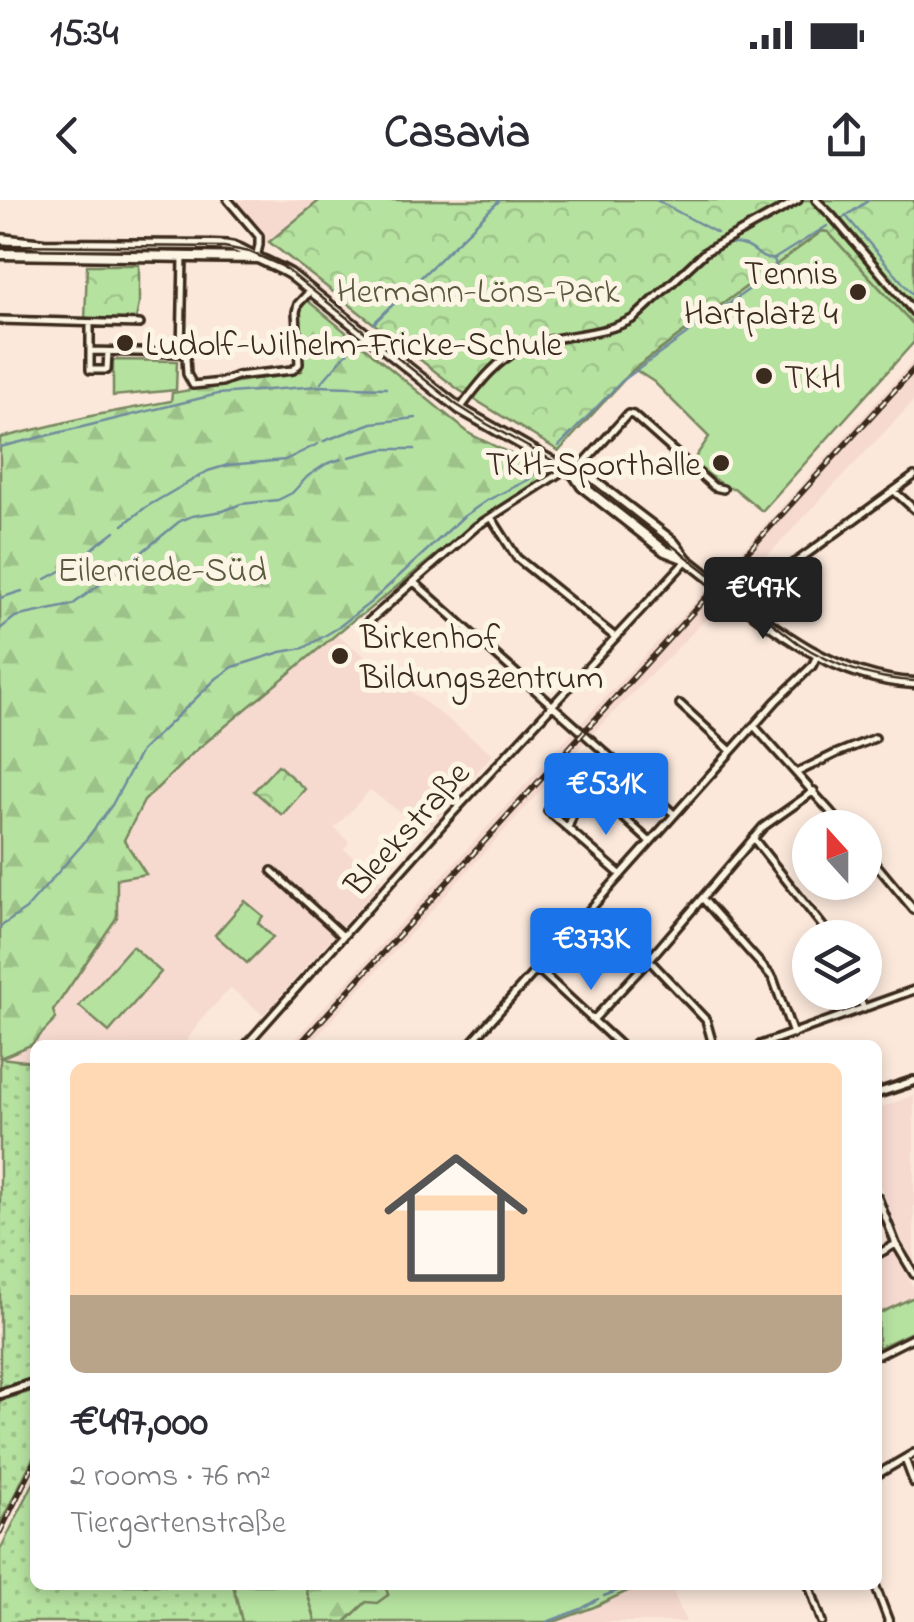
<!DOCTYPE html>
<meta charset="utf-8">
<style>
:root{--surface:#fff;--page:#f2f2f3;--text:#2b2b33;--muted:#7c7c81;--accent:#1a73e8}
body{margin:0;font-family:"Indie Flower",sans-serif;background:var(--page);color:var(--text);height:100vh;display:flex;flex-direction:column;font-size:38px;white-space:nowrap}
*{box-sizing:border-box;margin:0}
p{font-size:32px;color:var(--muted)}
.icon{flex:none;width:55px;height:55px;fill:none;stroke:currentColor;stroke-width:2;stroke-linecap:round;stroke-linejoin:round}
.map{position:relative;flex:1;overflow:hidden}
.sheet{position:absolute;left:30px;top:840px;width:852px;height:550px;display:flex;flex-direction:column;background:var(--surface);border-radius:15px;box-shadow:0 5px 15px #0003}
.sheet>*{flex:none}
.needle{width:65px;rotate:339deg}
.fabs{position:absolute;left:792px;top:610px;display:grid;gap:20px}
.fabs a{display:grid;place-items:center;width:90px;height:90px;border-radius:50%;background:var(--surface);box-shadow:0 5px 15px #0003;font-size:50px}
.price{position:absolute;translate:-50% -85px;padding:0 22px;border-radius:10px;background:var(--accent);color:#fff;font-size:32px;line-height:65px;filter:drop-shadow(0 2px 5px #0008)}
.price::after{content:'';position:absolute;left:50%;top:60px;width:30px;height:22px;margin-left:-15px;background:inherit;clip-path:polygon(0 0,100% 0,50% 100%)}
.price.active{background:#222;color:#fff}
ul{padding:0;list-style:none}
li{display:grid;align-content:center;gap:20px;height:530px;padding:0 40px}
li span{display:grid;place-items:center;height:310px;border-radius:15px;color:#555}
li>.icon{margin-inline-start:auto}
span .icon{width:180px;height:180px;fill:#fffc;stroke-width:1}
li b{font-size:42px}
.status{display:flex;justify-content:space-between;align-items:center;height:70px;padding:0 50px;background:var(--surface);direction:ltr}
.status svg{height:28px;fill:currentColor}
header{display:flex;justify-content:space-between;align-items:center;height:130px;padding:0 40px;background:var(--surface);font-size:45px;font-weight:800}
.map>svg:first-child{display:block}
.built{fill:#f6dad0}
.grass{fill:#b6e2a0;stroke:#78865f;stroke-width:2.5}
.forest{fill:url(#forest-firs);stroke:#78865f;stroke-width:2.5}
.park{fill:url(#park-crowns);stroke:#78865f;stroke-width:2.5}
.garden{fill:url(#garden-dots);stroke:#78865f;stroke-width:2.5}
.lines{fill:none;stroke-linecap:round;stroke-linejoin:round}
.stream{stroke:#708b9d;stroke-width:2.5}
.minor-casing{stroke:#3b2a1e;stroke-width:12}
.tertiary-casing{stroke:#3b2a1e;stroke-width:14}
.secondary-casing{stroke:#3b2a1e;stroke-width:15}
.minor{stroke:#fcf5e5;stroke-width:5}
.tertiary{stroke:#fcf5e5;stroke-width:6}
.secondary{stroke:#fcf5e5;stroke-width:8}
.tram{stroke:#3b2a1e;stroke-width:2.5}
.rail-casing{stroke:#3b2a1e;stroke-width:6}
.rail{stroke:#fcf5e5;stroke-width:2.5;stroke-dasharray:8;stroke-linecap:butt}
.poi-dot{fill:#3b2a1e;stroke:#fcf5e5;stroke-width:4}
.labels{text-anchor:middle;stroke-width:10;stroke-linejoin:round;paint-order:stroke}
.poi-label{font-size:35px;fill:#3b2a1e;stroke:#fcf5e5;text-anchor:start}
.park-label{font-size:35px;fill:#5a583e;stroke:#fcf5e5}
.street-label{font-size:35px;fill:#3b2a1e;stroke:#fcf5e5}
</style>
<div class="status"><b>15:34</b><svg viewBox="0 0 49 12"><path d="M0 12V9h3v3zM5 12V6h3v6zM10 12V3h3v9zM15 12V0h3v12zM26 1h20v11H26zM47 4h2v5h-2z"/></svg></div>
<header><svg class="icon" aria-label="back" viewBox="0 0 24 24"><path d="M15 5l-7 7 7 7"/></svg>Casavia<svg class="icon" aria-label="share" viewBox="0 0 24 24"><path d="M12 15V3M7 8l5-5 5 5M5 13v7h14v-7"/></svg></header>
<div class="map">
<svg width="914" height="1422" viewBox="0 0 914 1422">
<defs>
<pattern id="forest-firs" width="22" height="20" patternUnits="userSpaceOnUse" patternTransform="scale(2.5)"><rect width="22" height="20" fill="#b6e2a0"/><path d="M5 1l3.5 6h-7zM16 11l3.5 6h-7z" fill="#9dc289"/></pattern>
<pattern id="park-crowns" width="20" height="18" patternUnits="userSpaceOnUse" patternTransform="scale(2.5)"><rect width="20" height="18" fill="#b6e2a0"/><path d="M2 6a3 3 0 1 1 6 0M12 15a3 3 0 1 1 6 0" fill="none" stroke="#9dc289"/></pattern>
<pattern id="garden-dots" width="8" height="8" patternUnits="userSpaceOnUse" patternTransform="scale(2.5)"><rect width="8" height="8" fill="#b6e2a0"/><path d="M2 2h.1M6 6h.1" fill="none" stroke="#9dc289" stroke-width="1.8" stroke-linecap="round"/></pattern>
</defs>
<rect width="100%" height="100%" fill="#fbe8db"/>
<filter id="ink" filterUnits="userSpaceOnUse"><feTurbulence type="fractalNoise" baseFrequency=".01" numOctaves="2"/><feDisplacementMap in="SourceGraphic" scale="20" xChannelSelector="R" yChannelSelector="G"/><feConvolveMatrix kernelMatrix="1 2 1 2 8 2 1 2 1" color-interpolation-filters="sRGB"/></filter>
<g filter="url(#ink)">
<path class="built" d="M228 0H320L269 42H260L259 36Z
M914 160V200L911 204 731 394 594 532 309 845H290L581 523 708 388Z
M336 434 493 554 426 632 370 590 335 628 349 642 344 649 370 670 382 682 263 815 231 788 206 814 183 845H35V862L3 858 31 845 117 717V679L124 640 144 601 193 553Z
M914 895V1061L902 1041 878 979V909Z
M891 1053 896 1055 914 1089V1097L878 1114V1058Z
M640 1385H670L686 1422H554L594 1407Z"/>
<path class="grass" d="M822 31 828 32 914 125V142L762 311 734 288H726L692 262 709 237 654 182 634 169Z
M113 160 177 161 176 190 113 196Z
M245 701 263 716 258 723 273 737 247 763 215 735Z
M132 746 161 772 109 832 79 806Z
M914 1097V1131L878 1148V1114Z
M233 1385H305L316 1422H242Z
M385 1385H640L594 1407 554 1422H345L366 1402 388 1395Z"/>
<path class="forest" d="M302 96 470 234 552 274 485 315 362 415 357 417 193 553 144 601 124 640 146 674 117 679V717L53 811 56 819 31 845 0 858V238L91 216 171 201 172 193 302 171 299 138Z
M305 1385H385L388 1395 377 1403 366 1402 345 1422H316Z"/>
<path class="park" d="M320 0H914V125L828 32 822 31 634 169 559 251 459 190 269 42Z
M87 65H139V104L135 123 85 121Z
M278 565 305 589 282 615 254 591Z"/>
<path class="garden" d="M0 858 35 862V1178L0 1190Z
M35 1190V1254L0 1324V1201Z
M35 1280V1385H233L242 1422H0V1350Z"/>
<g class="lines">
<path class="stream" d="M656 0 717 33
M846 16 914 96
M843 18 869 0
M727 43C733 44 742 44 748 47 759 52 760 60 773 59
M374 123 500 0
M321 183 356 143
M324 241 372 223 416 218
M559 246 622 181 777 69 774 59 827 26
M0 247 218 194 318 186 386 188
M349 257 383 249H415
M123 325 146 307 208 271 228 265 285 260 318 244
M136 357 180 321 192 316 223 311 241 304 278 300 292 293 308 276 326 264 341 259
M46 379 70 366 115 331
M0 398 22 391
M0 429 15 417 72 405 129 363
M0 727 26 709 82 645 112 605 141 551 217 478 233 467 281 452 304 448 336 429 371 402 463 317 486 301 528 280 540 269
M604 1396 632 1385
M547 1422 581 1409 598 1399"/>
<defs>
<path id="minor" d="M228 0 259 36V45L256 58
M816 0 832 16 914 112
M183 57 181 153 186 157 187 174 193 185 222 182 237 176 293 170 299 164 296 112 298 104 311 90
M0 120 140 124
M90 123V151L181 153
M90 151V170H107L108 152
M460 209C477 186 499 156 528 146 563 133 601 137 634 118L705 52 798 0
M574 274 628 214 633 215 714 287 723 289
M894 291 914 309
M491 317 517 358 615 437
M414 382 674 614
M741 402 914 276
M367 423 477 326 566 269
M680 504 731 551
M754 526 845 628
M796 573 835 554 875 538
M548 611 621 675
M568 628 574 612 589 591 597 593 649 641
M753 638 832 738
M865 651 914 710
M272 671 343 736
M702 698 773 778 793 834
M649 760 706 820 713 845
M538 769 620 845
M857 792 864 809
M594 819 649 760 763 627 814 591
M246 845 450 616 687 360
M469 845 776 501 812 466 817 456
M760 845 914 790
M878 998 896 1044 914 1074
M878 1054 896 1044
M878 1155 914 1137
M905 1259 914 1283
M878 1274 914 1253
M809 1385 822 1422
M875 1385 889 1422"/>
<path id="tertiary" d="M878 893 914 881
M0 1194 35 1183"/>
<path id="secondary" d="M0 39 44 44 214 45C240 45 239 50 260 59 270 64 280 68 290 74L460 209 574 274 591 279 673 342 687 360C756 413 822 478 914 483
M0 54 256 58
M574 274 582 286 665 351 683 358"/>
</defs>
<use href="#minor" class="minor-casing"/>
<use href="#tertiary" class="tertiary-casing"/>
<use href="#secondary" class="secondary-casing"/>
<use href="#minor" class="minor"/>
<use href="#tertiary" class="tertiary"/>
<use href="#secondary" class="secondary"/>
<path class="tram" d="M0 45 224 47 250 52 282 66 457 205 487 224 589 281 798 443C834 466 871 479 914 481"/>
<defs>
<path id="rail" d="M299 845 914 169
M0 1332 35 1261"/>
</defs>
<use href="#rail" class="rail-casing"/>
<use href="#rail" class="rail"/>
</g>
</g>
<g class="poi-dot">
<circle cx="858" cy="92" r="10"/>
<circle cx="125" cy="143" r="10"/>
<circle cx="764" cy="176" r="10"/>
<circle cx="721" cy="263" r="10"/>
<circle cx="340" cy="456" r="10"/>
</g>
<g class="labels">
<g class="poi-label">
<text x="838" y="84" text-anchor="end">Tennis<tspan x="838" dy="40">Hartplatz 4</tspan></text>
<text x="145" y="155">Ludolf-Wilhelm-Fricke-Schule</text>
<text x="784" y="188">TKH</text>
<text x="701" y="275" text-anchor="end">TKH-Sporthalle</text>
<text x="360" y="448">Birkenhof<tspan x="360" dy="40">Bildungszentrum</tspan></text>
</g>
<g class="park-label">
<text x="478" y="102">Hermann-Löns-Park</text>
<text x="162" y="381">Eilenriede-Süd</text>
</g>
<g class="street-label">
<text transform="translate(406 628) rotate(-48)" y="12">Bleekstraße</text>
</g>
</g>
</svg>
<div class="fabs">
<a><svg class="needle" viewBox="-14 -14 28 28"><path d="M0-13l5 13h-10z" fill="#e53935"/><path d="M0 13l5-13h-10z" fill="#7c7c81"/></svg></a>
<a><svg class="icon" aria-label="layers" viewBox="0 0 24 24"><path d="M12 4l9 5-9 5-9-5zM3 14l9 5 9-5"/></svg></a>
</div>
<b class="price active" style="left:763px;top:442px">€497K</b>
<b class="price" style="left:606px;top:638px">€531K</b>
<b class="price" style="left:591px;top:793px">€373K</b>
<section class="sheet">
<ul>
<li><span style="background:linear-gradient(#ffd9b3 75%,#b9a48a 0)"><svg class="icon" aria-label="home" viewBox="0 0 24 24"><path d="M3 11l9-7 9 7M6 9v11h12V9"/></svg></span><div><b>€497,000</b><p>2 rooms · 76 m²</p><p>Tiergartenstraße</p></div></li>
</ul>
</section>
</div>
